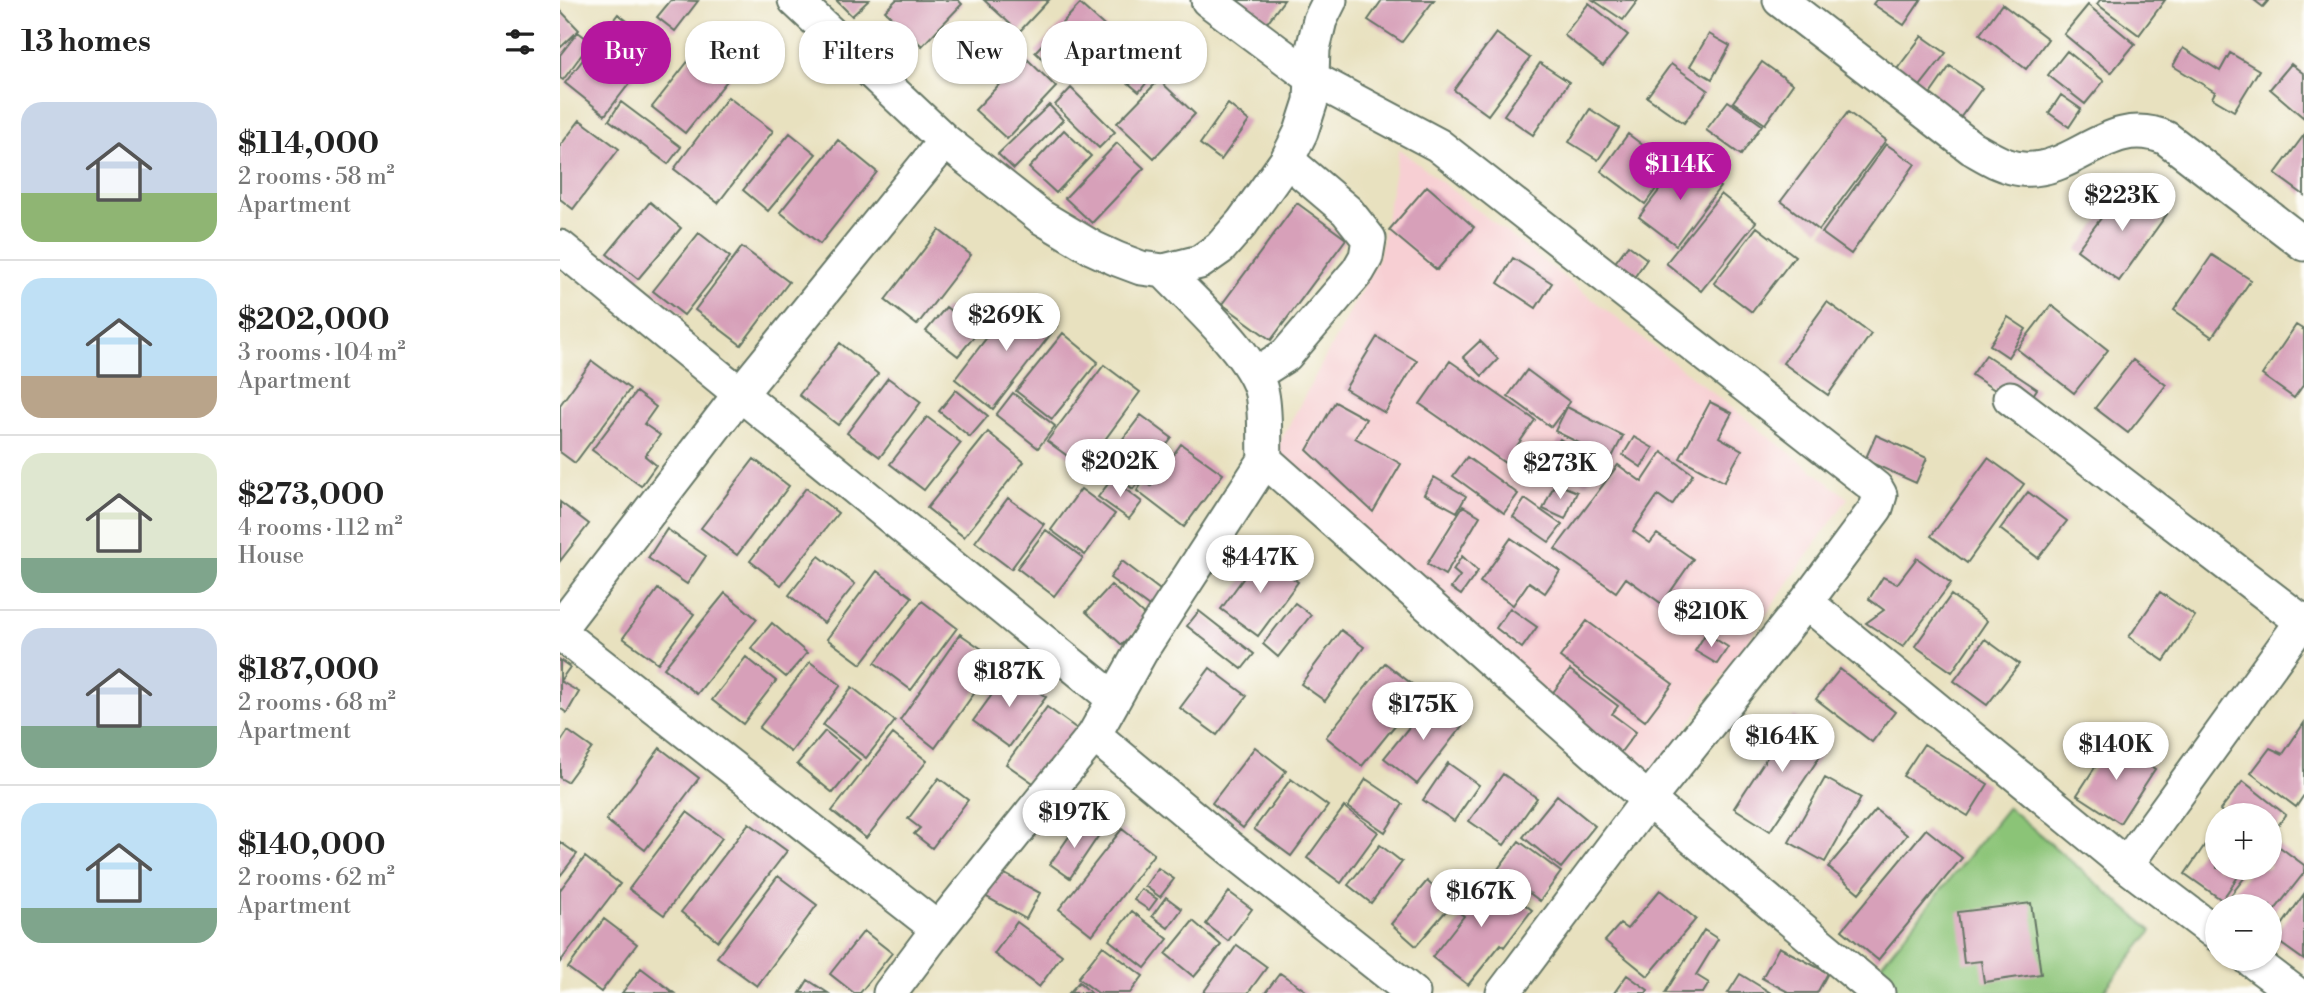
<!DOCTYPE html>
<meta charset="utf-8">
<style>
:root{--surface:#fff;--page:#f6f6f6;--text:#222;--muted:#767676;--line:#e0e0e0;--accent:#b5179e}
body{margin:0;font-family:"Libre Bodoni",serif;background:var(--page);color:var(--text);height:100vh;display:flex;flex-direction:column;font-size:26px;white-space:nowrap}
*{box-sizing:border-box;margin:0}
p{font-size:23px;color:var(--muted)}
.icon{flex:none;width:38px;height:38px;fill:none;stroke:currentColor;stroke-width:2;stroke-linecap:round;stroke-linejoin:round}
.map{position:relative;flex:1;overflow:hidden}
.panel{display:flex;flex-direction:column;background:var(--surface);width:560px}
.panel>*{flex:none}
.banner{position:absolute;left:21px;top:21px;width:665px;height:63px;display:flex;gap:14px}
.buttons{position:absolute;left:1645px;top:803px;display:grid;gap:14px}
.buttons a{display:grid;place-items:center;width:77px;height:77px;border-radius:50%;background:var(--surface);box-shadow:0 2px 5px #0004;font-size:35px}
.price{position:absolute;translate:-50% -60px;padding:0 16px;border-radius:24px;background:#fff;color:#222;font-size:23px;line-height:46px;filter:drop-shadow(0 2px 4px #0008)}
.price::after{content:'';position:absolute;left:50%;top:42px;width:21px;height:16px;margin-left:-10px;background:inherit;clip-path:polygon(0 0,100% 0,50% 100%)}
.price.current{background:var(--accent);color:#fff}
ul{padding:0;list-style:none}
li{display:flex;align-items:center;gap:21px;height:175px;padding:0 21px}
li+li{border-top:2px solid var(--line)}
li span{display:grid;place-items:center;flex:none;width:196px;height:140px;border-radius:21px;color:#555}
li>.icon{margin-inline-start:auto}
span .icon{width:84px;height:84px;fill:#fffc;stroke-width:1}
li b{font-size:30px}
h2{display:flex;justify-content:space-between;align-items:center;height:84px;padding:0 21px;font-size:30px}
.pill{padding:0 24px;border-radius:28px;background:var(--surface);box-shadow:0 2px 5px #0004;font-size:24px;line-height:63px}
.pill.current{background:var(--accent);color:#fff}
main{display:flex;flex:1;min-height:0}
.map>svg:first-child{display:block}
.built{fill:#f7cfd3}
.green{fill:#8bc477;stroke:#558056;stroke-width:2}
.building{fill:#d7a0b9}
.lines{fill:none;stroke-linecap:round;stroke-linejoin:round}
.minor-casing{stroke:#657665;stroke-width:37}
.minor{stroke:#fff;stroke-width:33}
</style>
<main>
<section class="panel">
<h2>13 homes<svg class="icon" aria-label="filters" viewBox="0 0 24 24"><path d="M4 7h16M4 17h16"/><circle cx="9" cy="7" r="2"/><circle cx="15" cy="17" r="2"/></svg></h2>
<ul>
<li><span style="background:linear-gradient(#c9d6e8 65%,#8fb573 0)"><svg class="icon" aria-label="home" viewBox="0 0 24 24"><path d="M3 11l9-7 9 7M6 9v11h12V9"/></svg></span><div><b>$114,000</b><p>2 rooms · 58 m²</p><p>Apartment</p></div></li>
<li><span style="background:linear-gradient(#bfe0f5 70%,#b9a48a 0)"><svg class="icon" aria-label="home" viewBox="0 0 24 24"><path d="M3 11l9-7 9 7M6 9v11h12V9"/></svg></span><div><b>$202,000</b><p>3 rooms · 104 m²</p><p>Apartment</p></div></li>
<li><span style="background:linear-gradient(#dfe7d0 75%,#7fa58c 0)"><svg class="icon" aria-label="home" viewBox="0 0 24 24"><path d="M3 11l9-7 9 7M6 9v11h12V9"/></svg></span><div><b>$273,000</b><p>4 rooms · 112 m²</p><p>House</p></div></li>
<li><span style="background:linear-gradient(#c9d6e8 70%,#7fa58c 0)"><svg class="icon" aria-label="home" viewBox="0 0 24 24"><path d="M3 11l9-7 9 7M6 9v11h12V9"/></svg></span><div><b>$187,000</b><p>2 rooms · 68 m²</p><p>Apartment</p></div></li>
<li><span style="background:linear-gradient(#bfe0f5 75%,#7fa58c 0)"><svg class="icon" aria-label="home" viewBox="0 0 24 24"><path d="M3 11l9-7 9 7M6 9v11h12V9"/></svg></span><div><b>$140,000</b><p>2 rooms · 62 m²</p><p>Apartment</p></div></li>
</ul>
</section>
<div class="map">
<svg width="1744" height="993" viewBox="0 0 1744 993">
<rect width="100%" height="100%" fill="#fdfcf7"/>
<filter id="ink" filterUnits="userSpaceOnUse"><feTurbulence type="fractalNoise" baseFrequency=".0143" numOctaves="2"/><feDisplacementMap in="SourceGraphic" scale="14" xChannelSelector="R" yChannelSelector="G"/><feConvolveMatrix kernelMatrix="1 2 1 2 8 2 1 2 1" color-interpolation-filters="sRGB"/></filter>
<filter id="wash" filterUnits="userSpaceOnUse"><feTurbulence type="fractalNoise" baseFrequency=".00686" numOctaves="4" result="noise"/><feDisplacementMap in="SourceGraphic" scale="28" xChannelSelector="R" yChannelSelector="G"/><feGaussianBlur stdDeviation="1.57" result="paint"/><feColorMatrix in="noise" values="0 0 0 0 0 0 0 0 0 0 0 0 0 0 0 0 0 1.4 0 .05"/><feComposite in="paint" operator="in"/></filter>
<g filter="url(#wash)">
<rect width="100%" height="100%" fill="#e8e1bf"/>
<path class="built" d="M839 149 1288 498 1083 790 715 451 819 257Z"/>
<path class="green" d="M1448 807 1592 931 1542 993H1338L1314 973Z"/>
<g id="blocks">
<path class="building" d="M111 0 138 1 115 31 97 17Z
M276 0H309L292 16Z
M336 0H398L402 4 362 46 325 11Z
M424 0H489L459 32Z
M673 0H724L706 24Z
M822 0H874L842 42 808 20Z
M1033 0H1078L1063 20Z
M1316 0H1361L1344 25 1313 4Z
M1540 0H1605L1579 35 1537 4Z
M1694 0H1709L1703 7Z
M1029 3 1068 35 1043 66 1004 35Z
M520 4 551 32 505 80 475 52Z
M1442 4 1488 39 1466 69 1420 34Z
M1528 5 1575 44 1551 73 1504 34Z
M0 10 19 30 0 48Z
M58 14 99 45 45 115 5 83Z
M18 32 31 42 3 80 0 78V55Z
M936 33 970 58 928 115 894 90Z
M1149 34 1170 46 1152 79 1130 66Z
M1362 36 1386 53 1360 86 1337 69Z
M141 45 175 71 125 133 92 107Z
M565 48 595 72 579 92 549 67Z
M1623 48 1660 71 1670 53 1699 70 1674 111 1652 98 1655 92 1613 66Z
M1507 51 1544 81 1525 104 1488 75Z
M465 57 496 87 447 139 415 110Z
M1202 62 1233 84 1205 124 1173 102Z
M980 63 1009 82 973 135 944 115Z
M1111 64 1148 90 1124 123 1087 97Z
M1731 64 1744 74V118L1710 89Z
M1390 66 1422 88 1400 118 1369 96Z
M599 80 635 114 594 158 557 123Z
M511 88 555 132 539 148 495 105Z
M1501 95 1521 109 1509 127 1489 113Z
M168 97 213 131 158 203 114 169Z
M1168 101 1202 125 1181 155 1146 130Z
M61 102 121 147 108 164 49 120Z
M668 104 689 121 661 160 640 144Z
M489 105 503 120 454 169 438 154Z
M1030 109 1059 128 1038 160 1009 142Z
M1288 112 1326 140 1259 230 1221 201Z
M20 120 59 149 13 209 0 199V146Z
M504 130 531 156 496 193 469 168Z
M230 133 256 154 208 211 183 190Z
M1068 134 1112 167 1085 204 1041 171Z
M1744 135V195L1715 174Z
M278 140 317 172 260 244 220 212Z
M557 143 584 168 532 223 505 198Z
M1326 144 1355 164 1291 254 1262 233Z
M1123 159 1160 187 1116 245 1079 217Z
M1566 185 1607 214 1559 281 1517 250Z
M867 186 914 227 877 270 829 230Z
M1161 194 1196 222 1141 291 1106 263Z
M90 202 121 228 78 279 47 254Z
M737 203 786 239 711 340 662 304Z
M1197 227 1235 256 1192 312 1154 283Z
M379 230 411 255 357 325 325 300Z
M139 233 170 257 124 315 93 291Z
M1068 245 1087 259 1071 282 1051 268Z
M182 247 229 282 181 345 135 310Z
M1652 255 1691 280 1652 337 1614 310Z
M953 258 992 283 976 308 938 283Z
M458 297 497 326 433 409 395 379Z
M1267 302 1311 334 1268 395 1223 363Z
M1491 305 1548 350 1514 393 1457 349Z
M386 307 418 332 398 356 366 331Z
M1448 317 1466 329 1448 357 1430 345Z
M1736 325 1744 330V384L1734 398 1702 375Z
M503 333 538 362 492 419 456 391Z
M817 337 857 361 825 413 785 389Z
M920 341 938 359 922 376 903 357Z
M280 343 318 374 278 425 239 395Z
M1426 355 1477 389 1464 409 1412 375Z
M1573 360 1606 385 1568 433 1535 408Z
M32 361 70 389 15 463 0 452V405Z
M890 361 975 420 945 463 860 404Z
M544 365 580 392 524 468 487 441Z
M967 370 1010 402 991 427 948 396Z
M328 378 361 402 320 457 287 433Z
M396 390 428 416 410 437 379 411Z
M76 392 96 407 84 424 100 435 85 456 96 465 81 486 32 450Z
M453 393 495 426 478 448 436 415Z
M775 402 806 419 795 438 841 464 813 512 747 450Z
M1150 402 1172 413 1159 437 1182 450 1164 482 1120 458Z
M1007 407 1063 436 1051 459 995 431Z
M581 415 612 438 573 489 543 465Z
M367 417 401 443 364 490 330 464Z
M428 432 464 462 404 537 367 508Z
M1316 435 1367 458 1356 483 1305 460Z
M1074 437 1093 448 1081 467 1063 455Z
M1000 439 1018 451 999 480 981 469Z
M621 444 663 474 624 527 577 491 584 480 591 486Z
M1102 452 1133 474 1112 505 1098 495 1073 531 1090 543 1097 534 1133 559 1102 604 1066 578 1056 592 995 549 1058 465 1082 482Z
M1018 455 1038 465 1027 484 1008 474Z
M907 457 958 494 944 513 893 476Z
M1428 458 1464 484 1407 563 1371 536Z
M194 459 229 486 177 555 141 528Z
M874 477 906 496 897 512 864 494Z
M552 479 582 502 569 519 538 497Z
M995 483 1017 492 1005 519 983 509Z
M246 488 278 513 221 585 190 561Z
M521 489 555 514 525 555 491 530Z
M1468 492 1507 521 1478 558 1440 529Z
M448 498 484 524 451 569 415 542Z
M965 499 1002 525 989 542 953 517Z
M0 502 29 524 0 561Z
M903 506 920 516 885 575 867 564Z
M107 529 146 556 127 584 88 558Z
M486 530 523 558 494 596 457 568Z
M951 538 1000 571 985 593 969 582 953 605 920 582Z
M701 554 738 582 698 636 661 609Z
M259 556 295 584 264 623 229 595Z
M902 556 918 571 901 595 891 588 900 576 893 570Z
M1357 558 1391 583 1343 647 1306 623 1324 610 1309 599 1323 577 1337 584Z
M562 561 604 593 592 609 550 578Z
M317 571 352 597 301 664 267 639Z
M551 585 587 618 562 645 526 612Z
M98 589 134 614 98 663 63 638Z
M1600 592 1635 616 1604 661 1569 637Z
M165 593 197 619 137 694 104 668Z
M1391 595 1427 621 1392 672 1355 646Z
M362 601 397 628 351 690 315 663Z
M735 603 751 615 718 657 703 644Z
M950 608 977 627 962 648 936 628Z
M639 611 694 654 682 669 627 626Z
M1027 621 1113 684 1085 721 1000 657Z
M212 623 247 653 226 677 191 648Z
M781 630 804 647 765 701 741 684Z
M1146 633 1168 647 1157 664 1135 651Z
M400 634 438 660 375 748 340 720Z
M1425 639 1459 664 1427 705 1394 681Z
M186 657 216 681 183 724 152 700Z
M0 660 10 667 0 681Z
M250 662 281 685 231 752 199 728Z
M825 663 862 692 802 766 766 737Z
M650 668 687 696 657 735 620 708Z
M1280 669 1335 712 1312 742 1256 699Z
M1010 670 1058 706 1052 714 1076 732 1060 753 988 699Z
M449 671 486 697 449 747 413 721Z
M0 681 19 692 7 713 0 708Z
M292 687 335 721 306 758 263 725Z
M870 701 902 726 857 784 824 758Z
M487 707 520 731 479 787 446 764Z
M1234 716 1271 740 1210 831 1174 808Z
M1744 723V795L1736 807 1691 773 1710 748 1723 754Z
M8 731 32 748 7 782 0 778V743Z
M265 731 300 760 273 793 237 764Z
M333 734 367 761 306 838 272 811Z
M1552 741 1595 769 1560 823 1517 795Z
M1364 744 1428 784 1408 816 1343 776Z
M695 747 726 771 683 828 652 803Z
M100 748 139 778 85 850 46 820Z
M888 763 919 785 894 821 863 800Z
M943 774 977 798 944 845 909 821Z
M379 778 408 800 372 848 354 834 360 828 348 819Z
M1265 778 1301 798 1265 862 1229 842Z
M731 779 768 806 731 856 694 829Z
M806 779 843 804 825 832 788 807Z
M1683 781 1726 815 1710 836V816H1667L1660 810Z
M997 795 1035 826 1001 868 963 837Z
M784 807 818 832 781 883 747 858Z
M1316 810 1347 835 1299 893 1268 867Z
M127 812 162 838 104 915 69 889Z
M519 822 539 835 510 878 490 864Z
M189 823 227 851 158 941 121 912Z
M1657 827V868H1684L1662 900 1625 874Z
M562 829 594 854 532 935 499 909Z
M1366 829 1402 858 1318 960 1282 930Z
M959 841 1001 872 980 901 938 869Z
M0 842 17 854 0 876Z
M1713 842 1744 865V873L1710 916V906H1686L1671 895 1692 868H1710V846Z
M820 845 842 862 811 903 788 885Z
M25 857 60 884 0 962V890Z
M598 868 614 879 600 897 585 886Z
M439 871 480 893 466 919 425 896Z
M923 873 972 910 944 947 941 944 908 985 872 957 904 916 896 910Z
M218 876 257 905 197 986 157 957Z
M867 881 892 904 856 946 831 924Z
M581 889 597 899 589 910 574 900Z
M1100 890 1136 919 1088 976 1045 941 1060 924 1067 929Z
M669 892 692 909 668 941 646 924Z
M1744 894V960L1713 938Z
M606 897 622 909 608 928 592 916Z
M1471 903 1481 974 1424 982 1421 961 1404 963 1398 912Z
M572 911 608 939 585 968 549 940Z
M44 919 77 944 41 992 8 968Z
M633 921 661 945 634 977 606 954Z
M457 922 502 955 479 987 434 954Z
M1144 930 1158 939 1136 975 1149 983 1143 993H1105Z
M304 931 332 953 300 993H294L270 974Z
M677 945 707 967 688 993H643Z
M543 946 583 976 570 993H538L518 978Z
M1219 947 1268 973 1257 993H1230L1202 978Z
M81 968 114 993H62Z
M720 973 749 993H705Z
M1180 974 1211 993H1168Z
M1067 975 1088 990 1086 993H1054Z
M248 980 268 993H240Z
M519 982 531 993H509Z"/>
</g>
</g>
<g filter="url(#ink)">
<use href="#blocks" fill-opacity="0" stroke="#657665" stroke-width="2"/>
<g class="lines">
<defs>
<path id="minor" d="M235 0 385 141 481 217 533 248 557 259 581 268 604 271 640 262 660 248 682 223 727 160 741 132 751 101 753 49 760 20 770 0
M648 0 752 78 878 145 1316 488 1320 495 1316 508 1246 602
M1220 0 1412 148C1428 157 1443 167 1462 169 1515 174 1549 113 1606 138L1744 244
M0 247 554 699
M604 271C631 300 695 356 702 394 706 415 704 439 705 460L1088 800 1318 993
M696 374 726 355 798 271 806 257 809 239 787 211 727 160
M1450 398 1744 623
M0 628 180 394 385 141
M0 633 378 929
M534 735 671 849 853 993
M1566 865 1744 619
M1690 959 1735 993
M330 993 378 929 534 735 581 651 705 460
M943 993 1088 800 1246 602 1566 865 1657 934"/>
</defs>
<use href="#minor" class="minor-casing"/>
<use href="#minor" class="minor"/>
</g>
</g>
</svg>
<div class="buttons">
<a>+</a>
<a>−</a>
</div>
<b class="price current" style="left:1120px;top:202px">$114K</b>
<b class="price" style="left:1562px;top:233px">$223K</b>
<b class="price" style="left:446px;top:353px">$269K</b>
<b class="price" style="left:560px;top:499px">$202K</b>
<b class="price" style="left:1000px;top:501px">$273K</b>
<b class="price" style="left:700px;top:595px">$447K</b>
<b class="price" style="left:1151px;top:649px">$210K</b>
<b class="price" style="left:449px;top:709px">$187K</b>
<b class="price" style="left:863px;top:742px">$175K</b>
<b class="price" style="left:1222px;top:774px">$164K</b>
<b class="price" style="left:1556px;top:782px">$140K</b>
<b class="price" style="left:514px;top:850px">$197K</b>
<b class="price" style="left:921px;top:929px">$167K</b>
<div class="banner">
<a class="pill current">Buy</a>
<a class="pill">Rent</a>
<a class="pill">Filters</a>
<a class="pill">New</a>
<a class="pill">Apartment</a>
</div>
</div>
</main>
